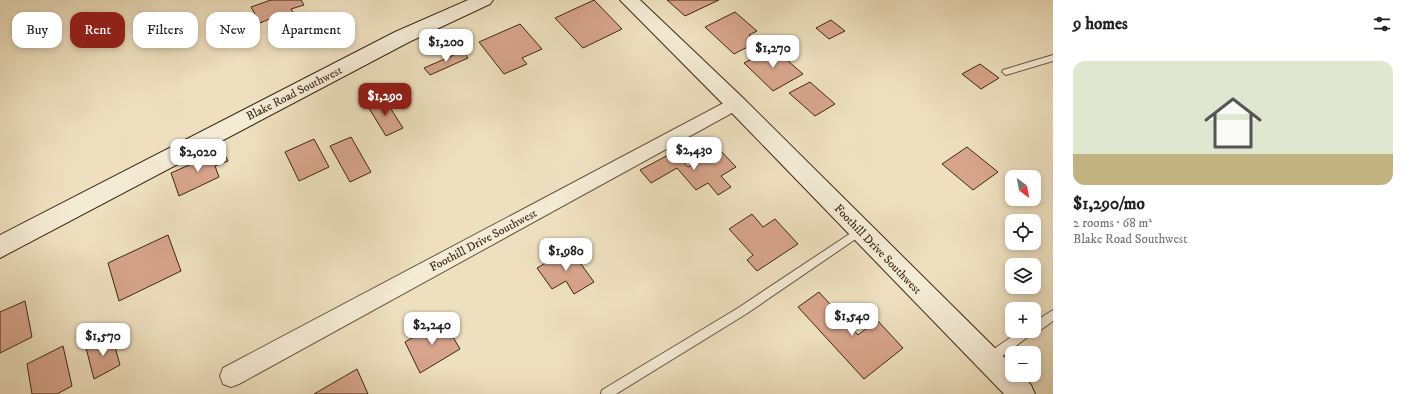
<!DOCTYPE html>
<meta charset="utf-8">
<style>
:root{--surface:#fff;--page:#f2f2f2;--text:#202124;--muted:#757577;--line:#e0e0e0;--accent:#8f2418}
body{margin:0;font-family:"IM FELL DW Pica",serif;background:var(--page);color:var(--text);height:100vh;display:flex;flex-direction:column;font-size:15px;white-space:nowrap}
*{box-sizing:border-box;margin:0}
p{font-size:13px;color:var(--muted)}
.icon{flex:none;width:22px;height:22px;fill:none;stroke:currentColor;stroke-width:2;stroke-linecap:round;stroke-linejoin:round}
.map{position:relative;flex:1;overflow:hidden}
.drawer{display:flex;flex-direction:column;background:var(--surface);width:360px}
.drawer>*{flex:none}
.banner{position:absolute;left:12px;top:12px;width:380px;height:36px;display:flex;gap:8px}
.needle{width:26px;rotate:148deg}
.controls{position:absolute;left:1005px;top:170px;display:grid;gap:8px}
.controls a{display:grid;place-items:center;width:36px;height:36px;border-radius:8px;background:var(--surface);box-shadow:0 2px 6px #0003;font-size:20px}
.price{position:absolute;translate:-50% -34px;padding:0 9px;border-radius:8px;background:#fff;color:#222;font-size:13px;line-height:26px;filter:drop-shadow(0 1px 2px #0008)}
.price::after{content:'';position:absolute;left:50%;top:24px;width:12px;height:9px;margin-left:-6px;background:inherit;clip-path:polygon(0 0,100% 0,50% 100%)}
.price.active{background:var(--accent);color:#fff}
ul{padding:0;list-style:none}
li{display:grid;align-content:center;gap:8px;height:212px;padding:0 20px}
li+li{border-top:1px solid var(--line)}
li span{display:grid;place-items:center;height:124px;border-radius:12px;color:#555}
li>.icon{margin-inline-start:auto}
span .icon{width:72px;height:72px;fill:#fffc;stroke-width:1}
li b{font-size:17px}
h2{display:flex;justify-content:space-between;align-items:center;height:48px;padding:0 20px;font-size:17px}
.tag{padding:0 14px;border-radius:12px;background:var(--surface);box-shadow:0 2px 6px #0003;font-size:14px;line-height:36px}
.tag.active{background:var(--accent);color:#fff}
main{display:flex;flex:1;min-height:0}
.map>svg:first-child{display:block}
.building{fill:#d8a58c;stroke:#3c2714}
.lines{fill:none;stroke-linecap:round;stroke-linejoin:round}
.lane-casing{stroke:#68553f;stroke-width:2}
.street-casing{stroke:#68553f;stroke-width:2}
.secondary-casing{stroke:#3c2714;stroke-width:2}
.lane{fill:#f4ebd5;fill-rule:evenodd}
.street{fill:#f4ebd5;fill-rule:evenodd}
.secondary{fill:#f4ebd5;fill-rule:evenodd}
.labels{text-anchor:middle;stroke-width:4;stroke-linejoin:round;paint-order:stroke}
.street-label{font-size:12px;fill:#3c2714;stroke:#f4ebd5}
</style>
<main>
<div class="map">
<svg width="1053" height="394" viewBox="0 0 1053 394">
<rect width="100%" height="100%" fill="#eee0bf"/>
<filter id="stains"><feTurbulence type="fractalNoise" baseFrequency=".005" numOctaves="4"/><feColorMatrix values="0 0 0 0 .2 0 0 0 0 .09 0 0 0 0 .02 0 0 0 .5 -.17"/></filter>
<radialGradient id="worn" r=".72"><stop offset=".6" stop-color="#630" stop-opacity="0"/><stop offset="1" stop-color="#630" stop-opacity=".3"/></radialGradient>
<path class="building" d="M271 0H301L304 5 291 9 295 16 277 23 274 17 260 23 251 7Z
M594 0 622 29 583 48 555 18Z
M667 0H719L685 16Z
M735 12 757 31 749 35 757 42 734 54 705 27Z
M831 20 845 31 829 39 816 28Z
M520 24 542 49 522 58 527 64 504 74 479 42Z
M773 48 803 74 773 91 744 63Z
M463 51 468 58 430 75 424 68Z
M980 64 999 78 981 89 962 74Z
M810 82 835 104 815 116 789 93Z
M384 98 403 128 386 136 367 105Z
M351 137 371 172 350 182 330 146Z
M314 139 329 167 299 181 285 152Z
M967 147 998 172 973 190 942 164Z
M719 149 736 167 721 176 731 187 718 195 708 183 696 190 677 168 651 183 640 170 674 152 688 167Z
M223 150 228 161 215 166 219 177 179 196 171 173Z
M752 214 763 227 775 219 798 244 757 271 747 260 753 255 729 229Z
M168 235 181 271 119 301 108 263Z
M570 249 594 282 574 294 566 281 552 289 537 268Z
M819 292 858 335 877 320 903 348 864 379 798 307Z
M25 301 32 337 0 353V312Z
M443 320 460 349 420 373 405 342Z
M112 336 120 365 94 379 86 348Z
M63 346 72 386 57 394H32L27 364Z
M357 369 368 394H314Z"/>
<g class="lines">
<defs>
<path id="lane" d="M1053 55V61L1006 75 1002 72 1003 70Z
M860 227 863 228 865 231 863 234 746 314 616 394H601L602 390 738 308Z
M1053 310V321L1038 332 1033 333 993 363 989 364 985 363 984 359 985 355 1020 331H1034V322Z"/>
<path id="street" d="M735 97 741 98 743 103 741 108 239 384 231 387 223 384 220 376 223 368Z"/>
<path id="secondary" d="M468 0H493L490 4 409 42 0 258V235L395 32Z
M620 0H640L742 97 1012 365V375H1022L1031 385 1035 394H1004L728 109Z"/>
</defs>
<use href="#lane" class="lane-casing"/>
<use href="#street" class="street-casing"/>
<use href="#secondary" class="secondary-casing"/>
<use href="#lane" class="lane"/>
<use href="#street" class="street"/>
<use href="#secondary" class="secondary"/>
</g>
<g class="labels">
<g class="street-label">
<text transform="translate(294 93) rotate(-27)" y="4">Blake Road Southwest</text>
<text transform="translate(483 240) rotate(-28)" y="4">Foothill Drive Southwest</text>
<text transform="translate(878 249) rotate(46)" y="4">Foothill Drive Southwest</text>
</g>
</g>
<rect width="100%" height="100%" filter="url(#stains)"/>
<rect width="100%" height="100%" fill="url(#worn)"/>
</svg>
<div class="controls">
<a><svg class="needle" viewBox="-14 -14 28 28"><path d="M0-13l5 13h-10z" fill="#e53935"/><path d="M0 13l5-13h-10z" fill="#757577"/></svg></a>
<a><svg class="icon" aria-label="locate" viewBox="0 0 24 24"><circle cx="12" cy="12" r="6"/><path d="M12 2v4M12 18v4M2 12h4M18 12h4"/></svg></a>
<a><svg class="icon" aria-label="layers" viewBox="0 0 24 24"><path d="M12 4l9 5-9 5-9-5zM3 14l9 5 9-5"/></svg></a>
<a>+</a>
<a>−</a>
</div>
<b class="price" style="left:446px;top:63px">$1,200</b>
<b class="price" style="left:773px;top:69px">$1,270</b>
<b class="price active" style="left:385px;top:117px">$1,290</b>
<b class="price" style="left:694px;top:171px">$2,430</b>
<b class="price" style="left:198px;top:173px">$2,020</b>
<b class="price" style="left:566px;top:272px">$1,980</b>
<b class="price" style="left:852px;top:337px">$1,540</b>
<b class="price" style="left:432px;top:346px">$2,240</b>
<b class="price" style="left:103px;top:357px">$1,570</b>
<div class="banner">
<a class="tag">Buy</a>
<a class="tag active">Rent</a>
<a class="tag">Filters</a>
<a class="tag">New</a>
<a class="tag">Apartment</a>
</div>
</div>
<section class="drawer">
<h2>9 homes<svg class="icon" aria-label="filters" viewBox="0 0 24 24"><path d="M4 7h16M4 17h16"/><circle cx="9" cy="7" r="2"/><circle cx="15" cy="17" r="2"/></svg></h2>
<ul>
<li><span style="background:linear-gradient(#dfe7d0 75%,#c2b280 0)"><svg class="icon" aria-label="home" viewBox="0 0 24 24"><path d="M3 11l9-7 9 7M6 9v11h12V9"/></svg></span><div><b>$1,290/mo</b><p>2 rooms · 68 m²</p><p>Blake Road Southwest</p></div></li>
</ul>
</section>
</main>
